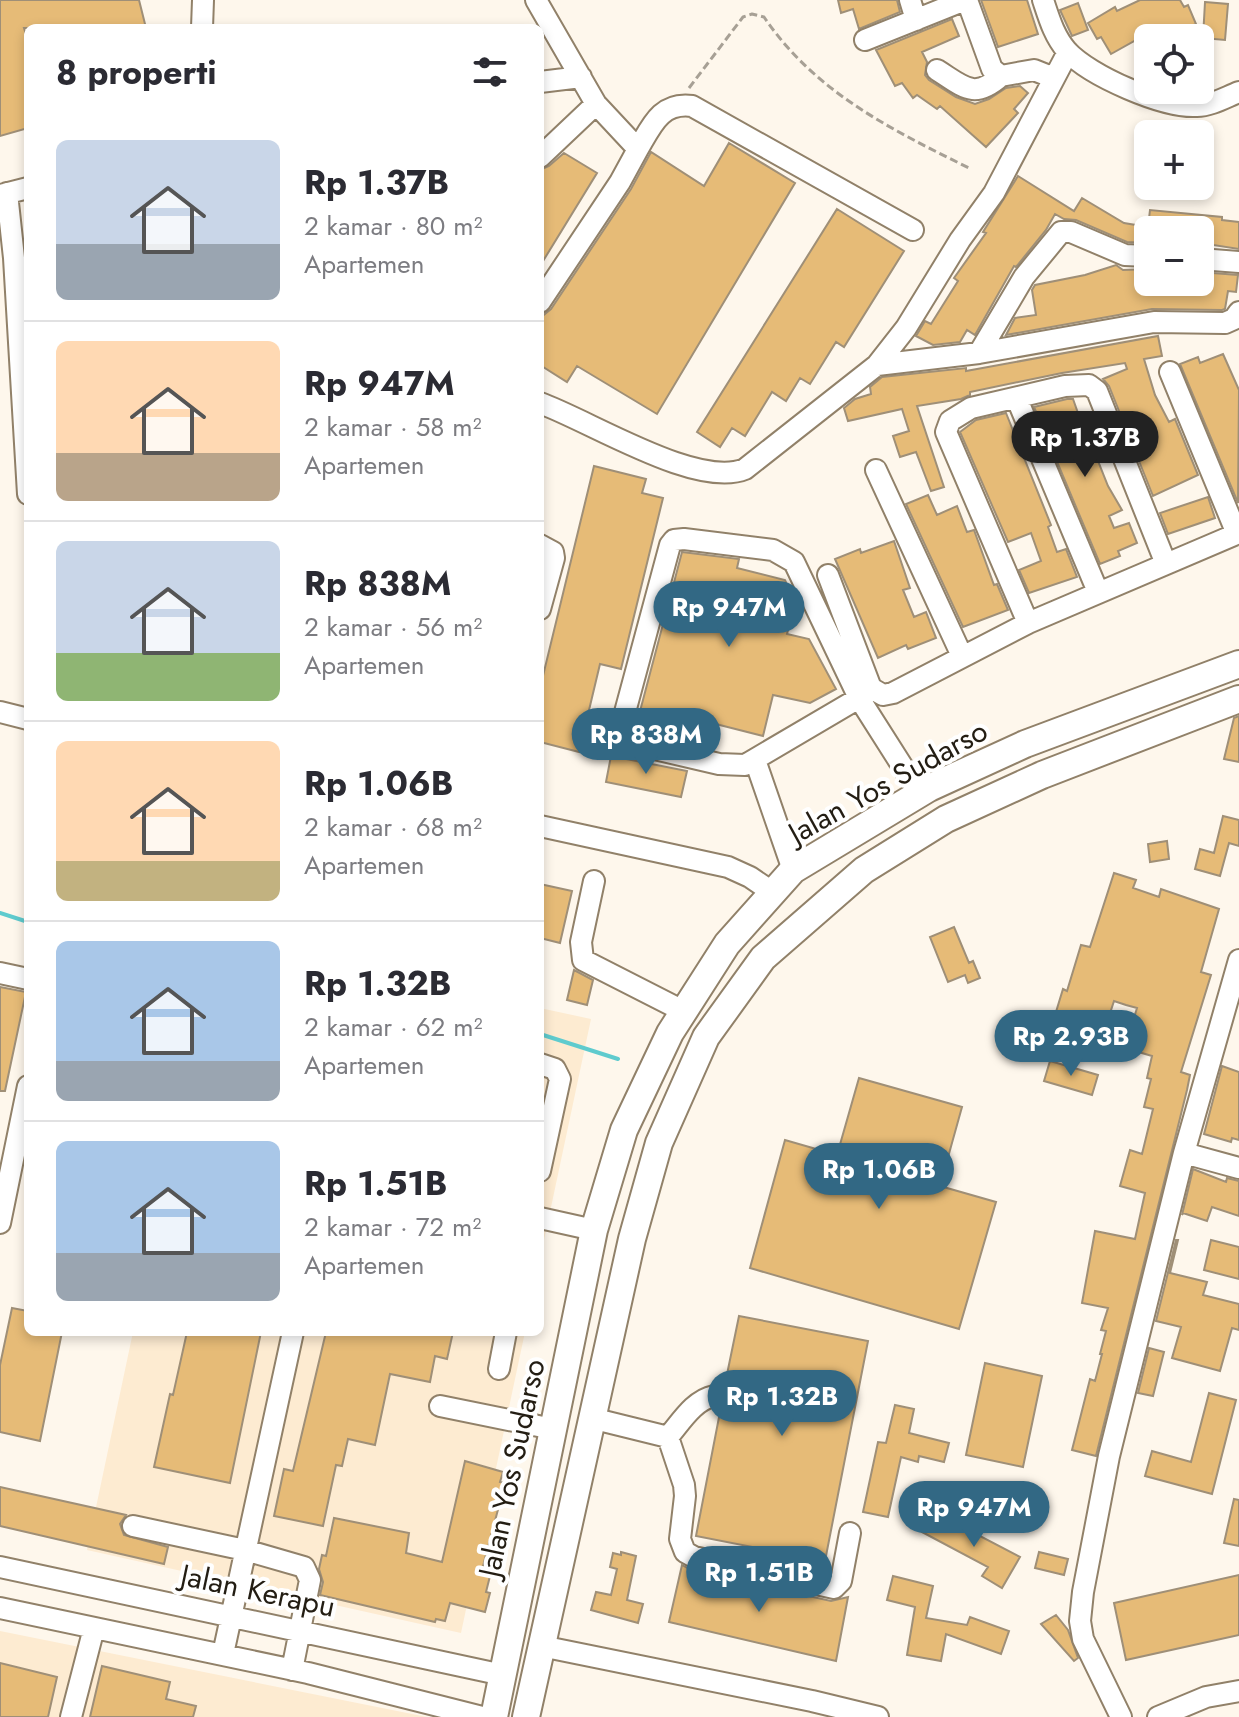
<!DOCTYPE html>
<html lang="id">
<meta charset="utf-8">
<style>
:root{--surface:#fff;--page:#f2f2f3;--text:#2b2b33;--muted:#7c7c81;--line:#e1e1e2;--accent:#326884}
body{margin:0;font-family:Jost,sans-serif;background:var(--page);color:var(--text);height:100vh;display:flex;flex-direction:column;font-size:30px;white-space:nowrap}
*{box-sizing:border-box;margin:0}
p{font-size:26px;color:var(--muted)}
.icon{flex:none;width:44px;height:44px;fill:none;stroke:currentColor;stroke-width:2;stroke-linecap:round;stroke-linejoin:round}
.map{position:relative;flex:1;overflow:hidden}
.details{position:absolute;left:24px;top:24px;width:520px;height:1312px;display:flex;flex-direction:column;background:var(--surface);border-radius:12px;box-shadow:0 4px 12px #0003}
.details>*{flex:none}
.buttons{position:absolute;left:1134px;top:24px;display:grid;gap:16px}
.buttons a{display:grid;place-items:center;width:80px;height:80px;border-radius:12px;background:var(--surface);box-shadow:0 4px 12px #0003;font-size:40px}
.price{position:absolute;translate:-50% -68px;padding:0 18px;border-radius:28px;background:var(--accent);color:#fff;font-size:26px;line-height:52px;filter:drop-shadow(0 2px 4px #0008)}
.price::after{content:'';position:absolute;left:50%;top:48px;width:24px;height:18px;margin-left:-12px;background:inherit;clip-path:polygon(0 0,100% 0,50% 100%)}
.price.active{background:#222;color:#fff}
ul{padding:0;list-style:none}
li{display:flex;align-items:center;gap:24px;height:200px;padding:0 32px}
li+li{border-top:2px solid var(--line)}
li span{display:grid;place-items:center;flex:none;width:224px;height:160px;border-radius:12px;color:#555}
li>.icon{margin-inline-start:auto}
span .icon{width:96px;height:96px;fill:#fffc;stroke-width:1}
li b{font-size:34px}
h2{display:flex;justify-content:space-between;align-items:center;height:96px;padding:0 32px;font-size:34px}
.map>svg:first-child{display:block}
.built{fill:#fdebd1}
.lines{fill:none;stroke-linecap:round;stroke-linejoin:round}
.stream{stroke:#5fcbce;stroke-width:4}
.building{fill:#e6bb77;stroke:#9f8f77;stroke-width:2}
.minor-casing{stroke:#918169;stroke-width:24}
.major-casing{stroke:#918169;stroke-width:30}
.path{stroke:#a7a095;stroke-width:3;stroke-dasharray:8 4;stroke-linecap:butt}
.minor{stroke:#fff;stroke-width:20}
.major{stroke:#fff;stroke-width:26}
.labels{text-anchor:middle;stroke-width:8;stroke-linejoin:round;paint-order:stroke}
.street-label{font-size:30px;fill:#231d13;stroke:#fff}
</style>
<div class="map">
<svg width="1239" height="1717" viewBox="0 0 1239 1717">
<rect width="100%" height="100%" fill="#fef7ec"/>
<path class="built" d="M540 1008 591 1019 540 1259Z
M133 1332H525L461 1633 87 1550Z
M0 1631 427 1717H0Z"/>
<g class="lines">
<path class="stream" d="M0 913 28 922
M540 1034 618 1059"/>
</g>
<path class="building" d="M0 0H139L146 28H24L28 41V128L0 136Z
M838 0H897L900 12 859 29 853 9 841 13Z
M981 0H1027L1038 34 998 47Z
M1140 0H1180L1184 7 1188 5 1196 24 1163 38H1148V59L1138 39 1111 54 1101 37 1097 39 1088 23 1115 7 1117 11Z
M1205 2 1228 4 1225 40 1203 38Z
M1078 3 1088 30 1072 36 1060 10Z
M952 19 959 36 922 52 927 62 925 75 929 80 956 97 975 104 989 99 1006 88 1020 86 1028 93 1014 109 1018 113 986 147 940 106 937 109 917 95 913 98 902 83 895 86 876 50Z
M729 143 795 183 657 414 577 366 567 382 540 365V318L551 309 631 189 651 152 704 186Z
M564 153 597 173 540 266V170L549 166Z
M1018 176 1074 211 1082 198 1124 223 1148 227 1150 210 1222 217V220L1239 222V249L1200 243V230H1148V243L1127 242 1076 220 1064 219 1055 214 1046 230 1016 267 1014 266 975 335 967 330 960 342 933 345 916 336 925 321 931 324 958 281 954 278 986 233 983 232Z
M837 209 904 251 844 347 836 342 810 384 800 378 786 401 772 392 745 436 732 428 720 447 697 432Z
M1116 265 1123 270 1148 269V282H1200V272L1238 275 1236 292 1228 291 1225 309 1222 310 1152 309 1006 335 1015 318 1036 315 1032 290 1035 285 1085 275Z
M1158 336 1162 356 1144 359 1155 395 1169 422 1175 419 1198 475 1153 496 1109 386 1103 379 1127 369 1125 363 1062 373 970 392V395L961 399 917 406 944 487 931 491 916 452 900 457 893 436 909 431 902 409 848 421 844 408 855 399 871 394 870 387 882 377 966 368V371Z
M1223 354 1239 390 1238 503 1180 364 1198 357 1200 363Z
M1067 399H1073L1090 447 1092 446 1108 486 1122 510 1109 516 1114 528 1129 523 1137 543 1118 551 1120 556 1100 564 1034 407Z
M1006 413 1051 525 1048 527 1057 552 1066 549 1077 577 1029 593 1019 570 1041 561 1031 533 1008 542 960 432 976 420Z
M594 466 646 479 642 493 663 498 621 669 600 664 579 752 540 742V688Z
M928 495 937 515 957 506 967 532 974 530 994 585 997 584 1008 610 963 627 906 504Z
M1208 497 1215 518 1168 534 1160 513Z
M894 541 910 588 903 590 914 617 926 612 936 638 908 649 906 645 878 658 835 559 860 549 861 553Z
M682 552 739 559 737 568 785 580 795 602 787 634 809 639 836 689 810 703 773 695 763 736 700 720 698 729 639 715Z
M1239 716V762L1224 759 1234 718Z
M611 756 687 771 681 797 606 782Z
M1223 816 1239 820V846L1229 843 1220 876 1195 869 1200 849 1214 853Z
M1167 841 1169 859 1150 862 1148 844Z
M1114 873 1136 880 1133 888 1159 897 1161 889 1219 909 1201 972 1211 975 1181 1072 1190 1075 1187 1090 1096 1456 1072 1450 1090 1379 1095 1381 1102 1354H1100L1106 1331 1101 1330 1108 1308 1082 1303 1095 1231 1135 1239 1145 1193 1120 1186 1130 1150 1142 1154 1153 1109 1144 1107 1151 1079 1147 1078 1152 1056 1125 1048 1137 1008 1126 1005 1114 1001 1101 1041 1052 1025 1063 989 1067 991 1081 945 1090 947Z
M540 884 572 891 560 943 540 938Z
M954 927 969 963 973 961 980 978 968 983 965 975 948 982 930 937Z
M574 970 593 980 587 1005 567 1000Z
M0 987 26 992 5 1091H0Z
M1050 1061 1098 1075 1092 1095 1044 1081Z
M1222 1066 1239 1072V1140L1232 1138 1231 1142 1204 1134Z
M859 1078 962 1107 940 1186 996 1202 959 1329 750 1268 785 1140 837 1155Z
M1193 1169 1226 1182 1227 1178 1239 1181V1216L1212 1207 1207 1221 1183 1213 1182 1215Z
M1176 1240H1178L1170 1273 1207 1282 1203 1295 1239 1304V1330L1232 1328 1220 1371 1172 1358 1181 1327 1156 1321Z
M1211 1240 1239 1247V1279L1204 1270Z
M12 1308 28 1311V1332H62L40 1441 0 1432V1365Z
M739 1316 868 1341 825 1561 696 1536 721 1407 727 1398 724 1389Z
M187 1332H261L230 1483 154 1467 170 1394 173 1395Z
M326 1332H453L447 1359 435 1356 430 1382 390 1374 375 1445 348 1439 342 1466 336 1465 323 1526 274 1516 284 1469 293 1471Z
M1149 1348 1164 1352 1153 1396 1138 1393Z
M985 1363 1042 1376 1023 1467 966 1455Z
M1209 1393 1236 1400 1212 1494 1145 1476 1152 1451 1191 1462Z
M895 1405 914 1409 909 1433 949 1443 944 1462 919 1456 918 1462 901 1457 888 1517 863 1512 878 1442 886 1443Z
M465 1461 503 1472 500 1482 505 1483 482 1570 491 1572 486 1592 490 1593 485 1612 450 1603 445 1621 436 1619 435 1622 320 1595 323 1582 319 1569 322 1555 326 1556 334 1518 409 1533 406 1553 442 1562Z
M0 1487 126 1515 120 1524 124 1535 168 1547 164 1564 0 1526Z
M1234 1499 1239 1500V1546L1224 1543Z
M932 1514 958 1528 959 1525 1020 1557 1002 1588 982 1576 988 1567 922 1532Z
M621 1552 636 1556 627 1600 643 1604 638 1623 591 1610 596 1592 611 1595 617 1569 610 1567 613 1553 621 1555Z
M1039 1552 1068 1559 1064 1575 1035 1568Z
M682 1565 691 1570 831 1601 848 1597 836 1661 669 1622Z
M1239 1575V1635L1126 1660 1114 1603Z
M893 1576 933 1586 926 1618 967 1625 970 1617 1009 1631 1001 1654 946 1634 941 1661 907 1655 915 1607 887 1600Z
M1056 1615 1068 1630 1078 1658 1074 1661 1041 1624Z
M0 1663 57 1677 48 1717H0Z
M102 1666 170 1682 166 1699 196 1706 193 1717H90Z"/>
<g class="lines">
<defs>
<path id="minor" d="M536 0 596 104 638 149 620 182 540 302
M910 0 916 20
M967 0 992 69 1001 76 1034 70 1054 78
M1043 0C1049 18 1054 36 1067 51 1090 76 1163 108 1197 106 1211 106 1226 97 1239 92
M202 28 203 0
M865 40 965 0
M937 70C964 87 974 100 1001 76
M540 82 581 77
M638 149C652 125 661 102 692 106L913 230
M540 157 596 104
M7 193 14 258 28 494
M0 195 28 188
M1200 259 1239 262
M979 353 1154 322 1225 323 1234 319 1239 312
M877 365 979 353 1024 277 1061 232H1071L1125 255 1148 256
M1170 372 1237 534
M1017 399 1098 592
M540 403C590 421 697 489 745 469L877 365 906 328 960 240 994 193 1068 52
M876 470 962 656
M684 539 773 550 794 562 859 698 745 765 719 764 633 744 625 739 621 727 670 545 674 540Z
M540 545 553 552 554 558 540 609
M828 575 871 688 883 695 893 693 1028 623 1239 533
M1028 623 946 432 950 421 971 408 1065 386 1089 385 1097 391 1166 564
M859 698 920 794
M0 712 28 719
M755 760 793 870
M540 826 728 867 750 877 772 892
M594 881 581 942 583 960 683 1011
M0 973 28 979
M540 1064 555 1069 560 1079 540 1171
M1184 1153 1239 1168
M540 1218 594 1230
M0 1223 28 1086
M499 1369 506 1332
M440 1406 553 1429
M591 1418 668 1437C681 1422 694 1400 714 1396
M668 1437 684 1485 685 1496 680 1539 685 1552 694 1557 834 1588 841 1581 850 1533
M133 1526 245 1550 304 1567 310 1580 292 1670
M0 1567 503 1675
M0 1608 308 1673 482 1717
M541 1646 812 1701 878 1717
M223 1654 293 1332
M71 1717 94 1628
M1121 1717 1083 1639 1080 1621 1083 1592 1109 1456 1184 1153 1239 960
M1158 1717 1206 1697 1239 1691"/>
<path id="major" d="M494 1717 594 1230 624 1130 670 1033 727 944 793 870 929 788 1025 744 1239 664
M526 1717 632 1239 659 1143 706 1037 763 958 864 870 946 819 1042 775 1239 699"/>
</defs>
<use href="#minor" class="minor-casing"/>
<use href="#major" class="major-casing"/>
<path class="path" d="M689 88 743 17 752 14 764 17C815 92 890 129 969 168"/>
<use href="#minor" class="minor"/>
<use href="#major" class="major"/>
</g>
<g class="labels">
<g class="street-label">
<text transform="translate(888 782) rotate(-29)" y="10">Jalan Yos Sudarso</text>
<text transform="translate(512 1468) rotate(-78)" y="10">Jalan Yos Sudarso</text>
<text transform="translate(258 1591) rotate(12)" y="10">Jalan Kerapu</text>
</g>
</g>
</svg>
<div class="buttons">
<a><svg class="icon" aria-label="locate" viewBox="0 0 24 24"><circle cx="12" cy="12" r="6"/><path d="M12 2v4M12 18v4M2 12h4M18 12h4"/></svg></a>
<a>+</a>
<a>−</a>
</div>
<b class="price active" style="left:1085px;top:479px">Rp 1.37B</b>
<b class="price" style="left:729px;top:649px">Rp 947M</b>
<b class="price" style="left:646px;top:776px">Rp 838M</b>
<b class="price" style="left:1071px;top:1078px">Rp 2.93B</b>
<b class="price" style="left:879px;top:1211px">Rp 1.06B</b>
<b class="price" style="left:782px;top:1438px">Rp 1.32B</b>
<b class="price" style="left:974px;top:1549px">Rp 947M</b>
<b class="price" style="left:759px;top:1614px">Rp 1.51B</b>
<section class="details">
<h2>8 properti<svg class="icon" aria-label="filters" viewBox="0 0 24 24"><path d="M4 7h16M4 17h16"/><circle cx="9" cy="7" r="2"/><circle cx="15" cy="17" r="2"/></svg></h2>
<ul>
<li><span style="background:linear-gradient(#c9d6e8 65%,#9aa5b1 0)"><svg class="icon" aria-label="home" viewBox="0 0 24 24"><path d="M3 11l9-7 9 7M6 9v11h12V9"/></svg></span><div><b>Rp 1.37B</b><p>2 kamar · 80 m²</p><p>Apartemen</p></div></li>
<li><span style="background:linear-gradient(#ffd9b3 70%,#b9a48a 0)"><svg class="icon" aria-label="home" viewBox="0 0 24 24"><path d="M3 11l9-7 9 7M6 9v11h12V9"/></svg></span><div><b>Rp 947M</b><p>2 kamar · 58 m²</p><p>Apartemen</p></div></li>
<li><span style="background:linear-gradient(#c9d6e8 70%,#8fb573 0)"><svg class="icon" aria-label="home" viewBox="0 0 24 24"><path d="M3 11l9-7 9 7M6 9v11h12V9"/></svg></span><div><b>Rp 838M</b><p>2 kamar · 56 m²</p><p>Apartemen</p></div></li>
<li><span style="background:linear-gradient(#ffd9b3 75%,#c2b280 0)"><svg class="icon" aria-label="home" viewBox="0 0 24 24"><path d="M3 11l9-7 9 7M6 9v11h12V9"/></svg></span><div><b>Rp 1.06B</b><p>2 kamar · 68 m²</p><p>Apartemen</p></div></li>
<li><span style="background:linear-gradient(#a9c7e8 75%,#9aa5b1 0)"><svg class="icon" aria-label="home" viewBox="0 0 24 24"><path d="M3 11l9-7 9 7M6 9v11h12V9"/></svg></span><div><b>Rp 1.32B</b><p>2 kamar · 62 m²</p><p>Apartemen</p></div></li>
<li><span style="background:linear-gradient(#a9c7e8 70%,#9aa5b1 0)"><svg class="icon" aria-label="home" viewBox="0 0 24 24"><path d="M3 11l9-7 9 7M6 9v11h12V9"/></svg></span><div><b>Rp 1.51B</b><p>2 kamar · 72 m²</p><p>Apartemen</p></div></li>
</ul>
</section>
</div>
